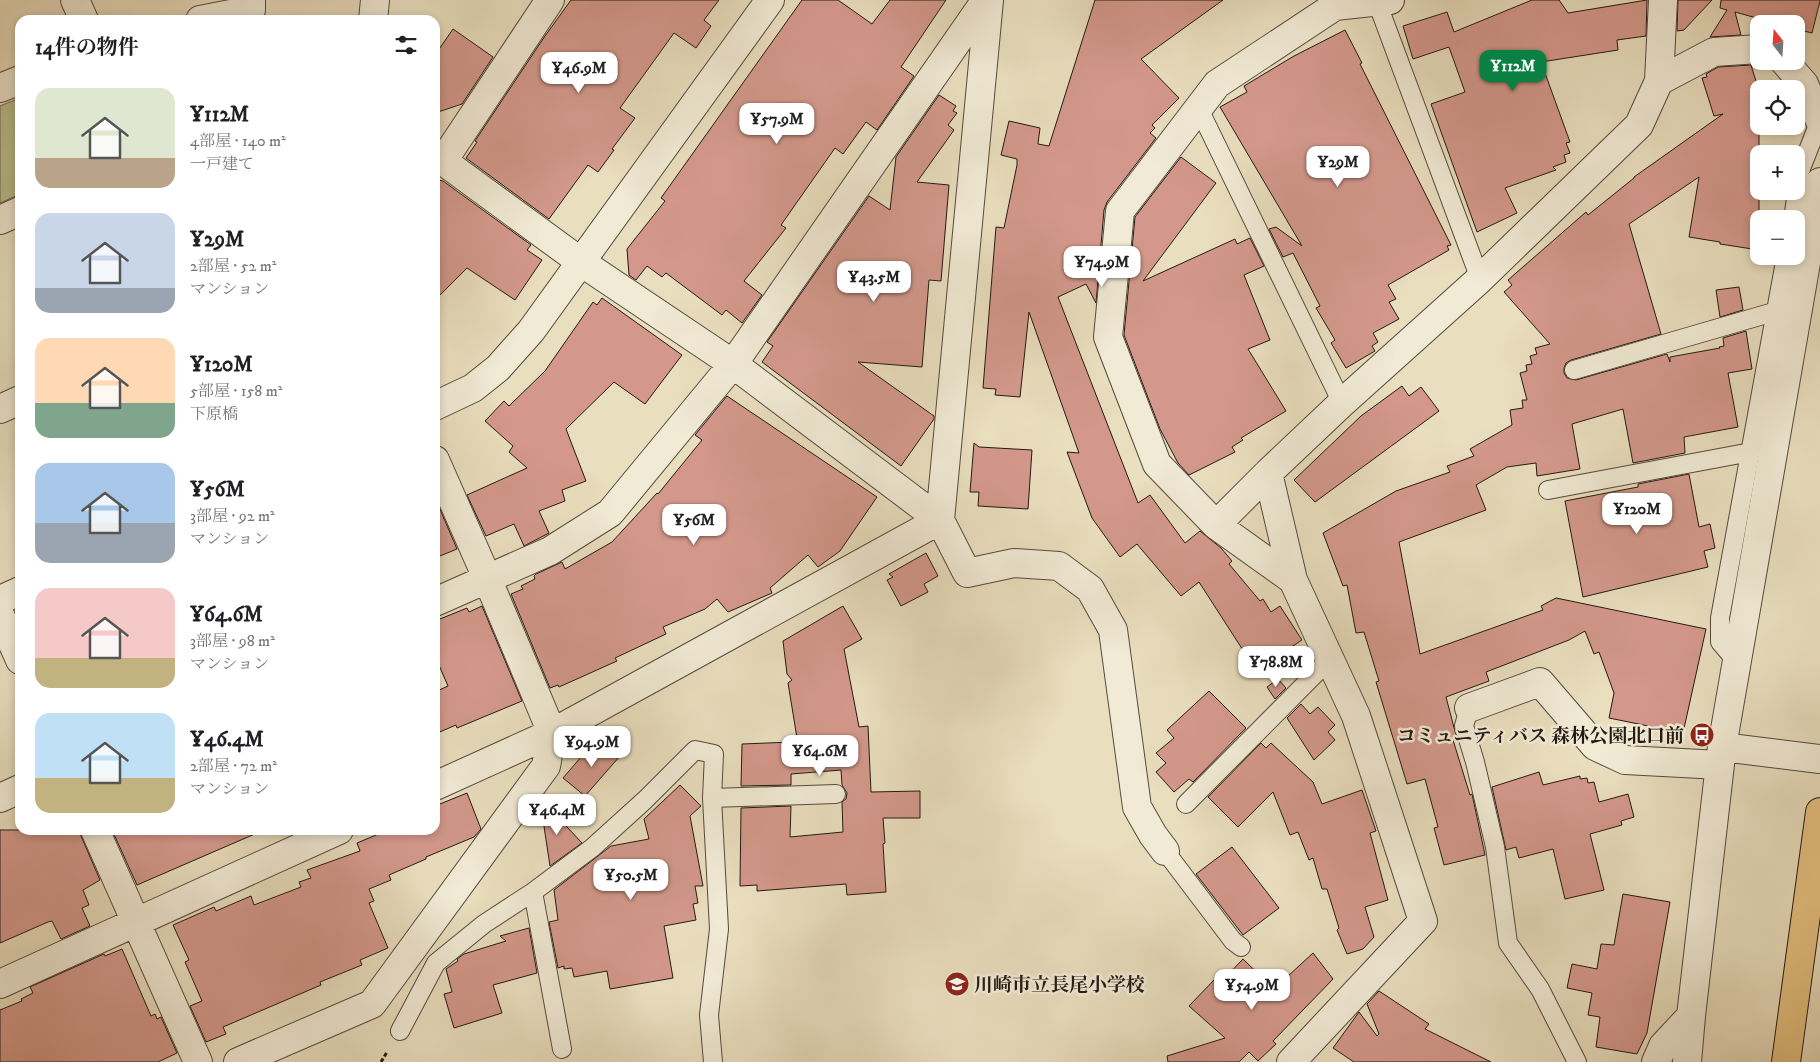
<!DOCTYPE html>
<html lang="ja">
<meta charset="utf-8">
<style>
:root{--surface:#fff;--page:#f2f2f2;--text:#202124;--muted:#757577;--accent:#0b8043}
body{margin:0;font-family:"IM FELL DW Pica","Noto Serif JP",serif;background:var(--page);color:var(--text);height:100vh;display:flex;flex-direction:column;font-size:19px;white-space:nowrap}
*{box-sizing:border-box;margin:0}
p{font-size:16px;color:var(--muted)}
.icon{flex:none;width:28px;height:28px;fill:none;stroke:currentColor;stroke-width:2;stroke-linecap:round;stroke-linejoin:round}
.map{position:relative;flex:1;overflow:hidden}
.sheet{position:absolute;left:15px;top:15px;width:425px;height:820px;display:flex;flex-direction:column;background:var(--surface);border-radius:15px;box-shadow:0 2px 8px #0003}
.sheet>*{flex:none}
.needle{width:32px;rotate:343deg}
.controls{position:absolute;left:1750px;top:15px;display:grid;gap:10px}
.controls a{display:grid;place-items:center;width:55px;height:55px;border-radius:10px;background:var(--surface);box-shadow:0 2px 8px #0003;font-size:25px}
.price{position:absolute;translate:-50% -42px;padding:0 11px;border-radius:10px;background:#fff;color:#222;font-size:16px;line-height:32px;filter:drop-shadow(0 1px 2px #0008)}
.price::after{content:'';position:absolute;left:50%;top:30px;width:15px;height:11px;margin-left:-8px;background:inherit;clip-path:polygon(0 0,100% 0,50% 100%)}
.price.on{background:var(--accent);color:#fff}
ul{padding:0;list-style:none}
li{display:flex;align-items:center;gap:15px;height:125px;padding:0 20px}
li span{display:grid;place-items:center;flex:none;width:140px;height:100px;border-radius:15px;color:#555}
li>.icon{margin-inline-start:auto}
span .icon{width:60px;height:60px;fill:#fffc;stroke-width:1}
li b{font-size:21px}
h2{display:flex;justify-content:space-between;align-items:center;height:60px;padding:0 20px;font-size:21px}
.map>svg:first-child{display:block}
.green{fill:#bbc08e;stroke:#706c50}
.building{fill:#d3988b;stroke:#241913}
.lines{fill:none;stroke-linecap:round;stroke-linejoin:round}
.service-casing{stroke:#554a3e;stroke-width:20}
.minor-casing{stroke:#554a3e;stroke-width:30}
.tertiary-casing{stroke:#554a3e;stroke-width:30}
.motorway-casing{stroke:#241913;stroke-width:30}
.path{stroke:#241913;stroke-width:3;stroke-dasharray:4 2.5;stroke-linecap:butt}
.service{stroke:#f1ead5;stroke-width:18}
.minor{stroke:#f1ead5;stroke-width:28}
.tertiary{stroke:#f1ead5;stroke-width:28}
.motorway{stroke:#e4bf7f;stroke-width:28}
.labels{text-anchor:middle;stroke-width:5;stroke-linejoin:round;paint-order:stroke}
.poi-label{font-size:19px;font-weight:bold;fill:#241913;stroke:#f1ead5;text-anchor:end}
</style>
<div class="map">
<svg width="1820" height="1062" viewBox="0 0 1820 1062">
<rect width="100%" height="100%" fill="#e9debe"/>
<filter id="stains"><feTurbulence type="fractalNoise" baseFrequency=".004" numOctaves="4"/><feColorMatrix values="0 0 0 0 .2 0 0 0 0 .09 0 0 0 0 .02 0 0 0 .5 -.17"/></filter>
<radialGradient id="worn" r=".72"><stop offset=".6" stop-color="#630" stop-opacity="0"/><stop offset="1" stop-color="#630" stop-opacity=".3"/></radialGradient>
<path class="green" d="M20 98V194L0 203V106Z"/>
<path class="building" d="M571 0H719L704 20 711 26 696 48 674 33 620 108 635 118 612 149 614 150 598 172 588 165 549 219 466 158 477 142 475 141 545 36Z
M802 0H838L872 24 890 0H946L901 67 914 76 877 130 866 122 843 154 835 148 781 225 786 228 744 281 762 295 742 323 726 310 722 315 666 273 662 277 647 266 636 280 629 275 627 249 665 201 661 198Z
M1095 0H1223L1141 59 1179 98 1152 125 1155 128 1150 133 1156 138 1107 202 1104 210 1096 303 1086 284 1058 297 1138 503 1150 495 1185 543 1200 531 1221 548 1232 561 1229 564 1260 601 1263 599 1271 612 1280 606 1302 640 1270 661 1262 648 1248 658 1199 582 1181 596 1137 544 1120 557 1092 518 1067 452 1079 453 1029 312 1020 397 995 395 996 389 983 388 996 227 1004 228 1017 165V159L1001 155 1009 121 1040 128 1038 144 1049 146Z
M1532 0H1559L1568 13 1647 0 1646 36 1617 40 1618 50 1541 62 1570 142 1566 143 1570 153 1564 155 1566 162 1553 167 1556 170 1505 188 1517 213 1477 232 1431 104 1465 92 1449 47 1413 59 1403 26 1447 12 1454 32Z
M1678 0H1712L1684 30 1677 31Z
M1721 0H1820V1L1812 33 1796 29V24H1778L1735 12 1741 35 1710 37 1727 10 1720 8Z
M453 29 493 57 462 104 435 113V55Z
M1345 30 1362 63 1360 64 1451 245 1447 246 1449 250 1388 285 1396 299 1389 302 1399 319 1373 333 1378 342 1372 346 1375 351 1346 368 1331 343 1335 340 1316 308 1320 306 1293 253 1283 257 1269 229 1276 227 1302 246 1220 107 1247 92 1244 86 1294 56Z
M1751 65 1759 91V250L1720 244V242L1689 237 1699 177 1629 224 1661 334 1571 360 1566 363 1564 368V373L1567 378 1576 380 1667 354 1670 362V357L1720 348 1719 347 1724 346 1723 338 1746 331 1752 369 1728 373 1738 427 1684 437 1685 453 1633 463 1623 409 1572 424 1580 469 1537 476 1536 463 1507 467 1476 485 1486 510 1399 542 1420 654 1543 610 1541 606 1556 598 1706 629 1683 733 1609 718 1614 693 1599 652 1594 654 1585 631 1569 640 1486 672 1489 681 1446 697 1457 739 1453 740 1470 795 1472 794 1485 855 1444 865 1434 828 1438 827 1425 779 1407 784 1376 682 1379 681 1364 632 1356 633 1347 585 1343 586 1323 533 1396 491 1450 472 1447 466 1474 456 1470 449 1512 425 1510 410 1523 408 1522 400H1527L1520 373 1527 371 1526 365 1532 364 1530 356 1537 354 1535 348 1550 344 1504 292 1512 285 1508 280 1586 212 1588 215 1634 178V177L1723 114 1714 116 1702 78 1707 77 1706 74 1718 67Z
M939 95 956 106 953 111 957 113 948 125 954 130 917 182 949 185 941 281 929 280 922 367 858 362 934 416V419L901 466 762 362 773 346 767 342 869 196 890 210 896 157Z
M1181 157 1216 183 1143 281 1235 239 1237 244 1250 238 1264 266 1244 275 1270 340 1248 349 1286 411 1241 438 1243 440 1232 447 1235 452 1189 475 1178 463 1160 429 1124 335 1135 217Z
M435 179 443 181 531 245 527 250 542 260 515 300 467 268 435 300Z
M1739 287 1743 310 1720 317 1716 290Z
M602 298 682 355 645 404 614 382 566 429 586 481 562 490 565 501 539 511 549 533 524 546 514 524 486 536 467 495 527 468 509 452 513 446 485 421 504 401 509 406 545 371 593 302 597 305Z
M1402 386 1409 396 1421 387 1439 411 1315 502 1294 480 1361 416Z
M727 396 877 497 840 551 818 567 808 555 770 588 772 593 728 612 717 599 705 609 663 627 666 634 615 658 617 661 559 687 558 685 550 688 511 594 523 589 521 586 535 579 534 576 536 574 562 562 565 569 612 542 657 493 658 494 702 440 695 435Z
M974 443 979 447 1032 450 1028 509 978 506 979 492H970Z
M1689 474 1699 527 1710 524 1715 548 1704 551 1708 567 1583 597 1565 501 1638 487V484Z
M439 507 457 549 435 558V509Z
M926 553 938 576 924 584 928 592 901 606 887 580 893 577 889 574Z
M482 606 522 701 457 728 456 725 435 734V692L448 686 435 656V621L467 608 469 612Z
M843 606 862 639 844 649 859 727 868 726 871 792 920 791V818H883L885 843 883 844 886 892 847 895 846 884 757 891V885L740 886 741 808 791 806 790 837 843 832 842 802 846 799 847 793 842 785 841 770 791 774V785L741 786 742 744 792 742V738H797L788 683 792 680 787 674 783 641Z
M1278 679 1286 688 1275 699 1267 687Z
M1209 691 1246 728 1193 782 1189 779 1174 792 1156 772 1166 763 1156 753 1174 738 1167 730Z
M1301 704 1310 714 1318 707 1335 725 1328 732 1335 740 1314 760 1287 718Z
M1261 743 1266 748 1271 743 1313 782 1322 804 1362 790 1376 831 1370 833 1388 900 1365 907 1374 937 1363 949 1347 954 1337 930 1339 928 1327 889H1322L1313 858 1309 860 1298 832 1290 835 1273 792 1238 827 1208 797Z
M627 748 585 796 563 778 588 749Z
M1539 772 1543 785 1580 776V779L1587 778 1588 783 1594 782 1599 802 1628 794 1634 817 1621 821 1622 825 1590 834 1604 890 1565 899 1553 849 1519 858 1516 847 1506 850 1492 787Z
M680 785 701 806 690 816 703 886H695L698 903 693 904 696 920 664 926 673 978 610 989 607 971 574 977 572 968 564 969V966L558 968 549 922 558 920 554 890 611 846 649 839 644 819Z
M467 793 481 829 474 837 426 857V859L389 875 391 880 369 889 374 901 369 903 388 948 360 960 362 965 320 982 321 985 223 1027 226 1034 206 1042 190 1006 202 1001 185 962 189 960 173 925 214 907 216 911 251 896 254 905 301 887 299 882 311 878 307 870 360 851 357 843 388 830H435V806Z
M541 799 582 843 550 866 540 800Z
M0 830H80L81 836 100 880 83 890 89 905 82 908 90 926 61 939 52 921 48 922 0 943Z
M112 830H264L137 885Z
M1232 847 1279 908 1243 935 1196 874Z
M1623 894 1670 902 1647 1033 1637 1054 1596 1047 1600 1017 1588 1015 1592 993 1567 988 1572 964 1597 969 1601 944 1614 945Z
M529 928 537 973 493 985 502 1013 454 1028 444 994 452 992 446 969 458 961 457 959 464 954 506 941 500 936Z
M122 949 151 1016 155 1014 157 1019 161 1017 177 1053 158 1062H0V1010L22 1001 21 999 33 993 30 987 104 954 105 956Z
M1313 953 1333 979 1273 1041 1276 1044 1258 1061 1249 1052 1239 1062H1168L1167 1056 1225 1038 1189 1006 1215 979 1220 983 1243 959 1274 989Z
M1379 991 1429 1024 1425 1029 1491 1062H1354L1333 1048 1359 1012 1377 1036 1379 1034 1367 1004Z"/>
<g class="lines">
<defs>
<path id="service" d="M1377 2 1480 279
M1199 109 1342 403
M1793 219 1800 171 1820 120
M1574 370 1777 311
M1548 490 1751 452
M1737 662 1720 642V618L1786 256
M1469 708 1464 726 1475 762 1495 847 1508 943 1540 989 1577 1062
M712 798 836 794
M1186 804 1330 659
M1165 851 1233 941 1241 947
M533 892 562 1049
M400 1031 436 963 484 924 533 892 592 848 645 800 695 750 714 754 712 798 719 929 709 1015 713 1062"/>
<path id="minor" d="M75 0 84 20
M200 20 251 10V0
M373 20 375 0
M1784 61 1804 84 1820 121
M1659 81 1714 52 1759 49
M0 88 20 80
M435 160 443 161 581 262 733 364 940 520 967 573 1014 563 1059 566 1090 589 1113 630 1137 807 1153 835 1165 851
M443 161 550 0
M0 220 20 211
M0 409 20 400
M1268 473 1293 580 1356 716 1423 921 1291 1062
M1216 525 1268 473 1342 403 1480 279 1639 125 1659 81 1663 0
M1293 580 1216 525 1157 464 1108 337 1120 211 1217 84 1335 6 1390 0
M435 602 550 551 610 513 733 364 986 0
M0 615 20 660
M1469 708 1540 682 1595 746 1625 760 1720 765
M1722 747 1820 759
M435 786 552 733 940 520 989 0
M0 798 20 789
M95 830 198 1062
M0 984 339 830
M238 1062 372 1004 546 766 552 733 487 578 435 460
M1656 1062 1663 1046 1691 1016
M1687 1062 1691 1016 1722 747 1820 182"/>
<path id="tertiary" d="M435 406 473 388 498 368 531 331 770 0
M0 600 20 591"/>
<path id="motorway" d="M1786 1062 1820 812"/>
</defs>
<use href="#service" class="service-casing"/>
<use href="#minor" class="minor-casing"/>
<use href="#tertiary" class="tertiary-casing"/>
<use href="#motorway" class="motorway-casing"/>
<path class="path" d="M381 1062 387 1052"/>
<use href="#service" class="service"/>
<use href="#minor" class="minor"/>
<use href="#tertiary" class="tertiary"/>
<use href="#motorway" class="motorway"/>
</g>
<defs>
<symbol id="bus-disc" viewBox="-11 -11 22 22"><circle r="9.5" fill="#8f2418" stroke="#f1ead5"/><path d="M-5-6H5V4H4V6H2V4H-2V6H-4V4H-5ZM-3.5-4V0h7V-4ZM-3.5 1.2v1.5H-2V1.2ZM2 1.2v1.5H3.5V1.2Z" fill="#fff"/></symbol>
<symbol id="school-disc" viewBox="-11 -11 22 22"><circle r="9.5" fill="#8f2418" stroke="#f1ead5"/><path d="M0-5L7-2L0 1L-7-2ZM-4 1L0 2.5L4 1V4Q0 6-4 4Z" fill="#fff"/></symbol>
</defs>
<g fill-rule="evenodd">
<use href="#bus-disc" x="1688" y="721" width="28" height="28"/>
<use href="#school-disc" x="943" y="970" width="28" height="28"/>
</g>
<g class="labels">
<g class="poi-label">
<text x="1684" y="742">コミュニティバス 森林公園北口前</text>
<text x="974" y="991" text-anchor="start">川崎市立長尾小学校</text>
</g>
</g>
<rect width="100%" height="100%" filter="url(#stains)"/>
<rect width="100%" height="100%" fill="url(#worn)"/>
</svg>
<div class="controls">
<a><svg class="needle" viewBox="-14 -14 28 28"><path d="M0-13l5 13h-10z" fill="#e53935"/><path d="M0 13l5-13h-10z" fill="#757577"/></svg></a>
<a><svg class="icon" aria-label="locate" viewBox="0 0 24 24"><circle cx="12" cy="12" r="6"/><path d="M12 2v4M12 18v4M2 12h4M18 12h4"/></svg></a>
<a>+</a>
<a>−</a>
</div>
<b class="price on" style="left:1513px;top:92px">¥112M</b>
<b class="price" style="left:579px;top:94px">¥46.9M</b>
<b class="price" style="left:777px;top:145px">¥57.9M</b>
<b class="price" style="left:1338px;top:188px">¥29M</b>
<b class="price" style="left:1102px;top:288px">¥74.9M</b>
<b class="price" style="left:874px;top:303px">¥43.5M</b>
<b class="price" style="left:1637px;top:535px">¥120M</b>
<b class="price" style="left:694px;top:546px">¥56M</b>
<b class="price" style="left:1276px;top:688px">¥78.8M</b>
<b class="price" style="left:592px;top:768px">¥94.9M</b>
<b class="price" style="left:820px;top:777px">¥64.6M</b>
<b class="price" style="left:557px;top:836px">¥46.4M</b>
<b class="price" style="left:631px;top:901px">¥50.5M</b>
<b class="price" style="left:1252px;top:1011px">¥54.9M</b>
<section class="sheet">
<h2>14件の物件<svg class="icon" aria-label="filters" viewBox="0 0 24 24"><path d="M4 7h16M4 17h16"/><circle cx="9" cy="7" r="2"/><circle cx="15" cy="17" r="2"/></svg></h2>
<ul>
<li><span style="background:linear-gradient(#dfe7d0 70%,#b9a48a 0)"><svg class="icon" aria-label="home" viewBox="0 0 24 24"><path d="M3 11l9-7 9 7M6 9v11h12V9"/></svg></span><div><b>¥112M</b><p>4部屋 · 140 m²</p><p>一戸建て</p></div></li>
<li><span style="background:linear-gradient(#c9d6e8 75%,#9aa5b1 0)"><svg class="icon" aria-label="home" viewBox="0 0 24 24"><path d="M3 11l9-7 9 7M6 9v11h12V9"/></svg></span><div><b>¥29M</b><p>2部屋 · 52 m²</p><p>マンション</p></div></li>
<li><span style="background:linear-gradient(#ffd9b3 65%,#7fa58c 0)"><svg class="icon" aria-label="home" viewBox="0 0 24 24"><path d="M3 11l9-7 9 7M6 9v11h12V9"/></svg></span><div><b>¥120M</b><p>5部屋 · 158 m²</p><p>下原橋</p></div></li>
<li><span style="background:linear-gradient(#a9c7e8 60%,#9aa5b1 0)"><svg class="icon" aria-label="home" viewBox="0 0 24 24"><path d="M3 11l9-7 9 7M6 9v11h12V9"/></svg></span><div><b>¥56M</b><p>3部屋 · 92 m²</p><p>マンション</p></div></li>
<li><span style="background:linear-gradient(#f6c9c9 70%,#c2b280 0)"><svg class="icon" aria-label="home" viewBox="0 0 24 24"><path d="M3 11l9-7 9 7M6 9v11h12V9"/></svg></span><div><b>¥64.6M</b><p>3部屋 · 98 m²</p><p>マンション</p></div></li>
<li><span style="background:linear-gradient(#bfe0f5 65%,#c2b280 0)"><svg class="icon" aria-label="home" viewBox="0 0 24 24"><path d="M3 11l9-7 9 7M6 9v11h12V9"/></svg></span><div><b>¥46.4M</b><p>2部屋 · 72 m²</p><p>マンション</p></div></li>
</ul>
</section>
</div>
